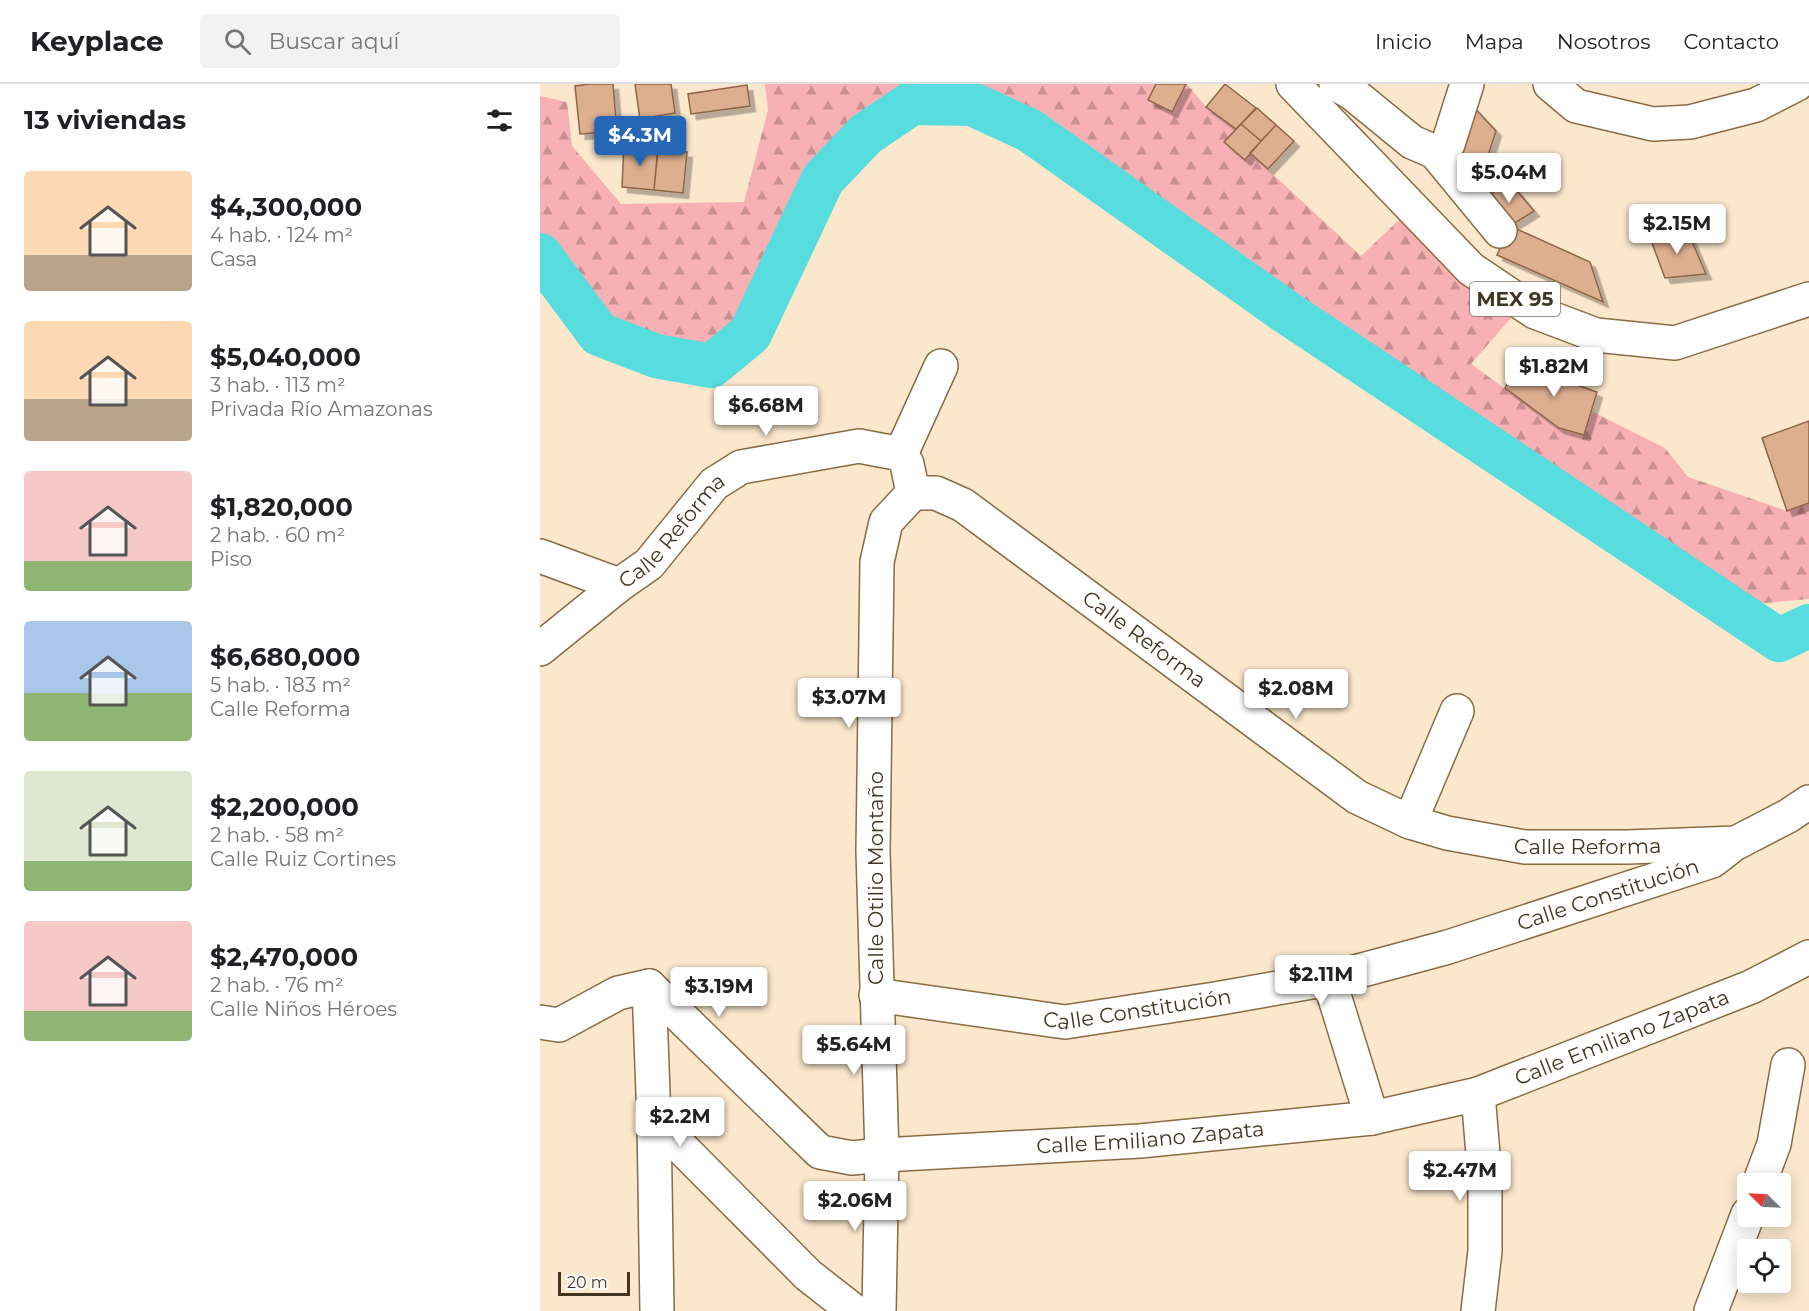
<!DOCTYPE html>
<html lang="es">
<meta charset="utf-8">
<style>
:root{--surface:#fff;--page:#f2f2f2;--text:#202124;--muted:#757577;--line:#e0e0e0;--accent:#2566b7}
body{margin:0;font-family:Montserrat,sans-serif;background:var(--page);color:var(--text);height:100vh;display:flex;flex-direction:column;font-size:22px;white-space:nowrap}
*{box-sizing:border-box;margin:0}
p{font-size:20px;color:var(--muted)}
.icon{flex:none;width:33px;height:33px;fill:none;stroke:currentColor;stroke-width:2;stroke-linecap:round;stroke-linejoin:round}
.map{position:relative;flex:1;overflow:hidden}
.sheet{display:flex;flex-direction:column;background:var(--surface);width:540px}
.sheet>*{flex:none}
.needle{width:39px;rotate:294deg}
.tools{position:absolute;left:1197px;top:1089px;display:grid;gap:12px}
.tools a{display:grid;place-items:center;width:54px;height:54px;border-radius:6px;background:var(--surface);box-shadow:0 3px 15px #0003;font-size:30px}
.scale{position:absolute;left:18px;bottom:15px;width:72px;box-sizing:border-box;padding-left:6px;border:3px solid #423523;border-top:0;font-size:16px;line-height:21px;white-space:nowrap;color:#423523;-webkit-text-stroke:4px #fff;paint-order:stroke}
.price{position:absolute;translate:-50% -51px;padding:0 14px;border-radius:6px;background:#fff;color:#222;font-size:20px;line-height:39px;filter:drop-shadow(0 2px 3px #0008)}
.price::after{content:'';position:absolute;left:50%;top:36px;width:18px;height:14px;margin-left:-9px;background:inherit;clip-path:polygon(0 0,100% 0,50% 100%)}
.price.selected{background:var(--accent);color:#fff}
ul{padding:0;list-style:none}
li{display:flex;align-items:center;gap:18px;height:150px;padding:0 24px}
li span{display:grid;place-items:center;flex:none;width:168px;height:120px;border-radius:6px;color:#555}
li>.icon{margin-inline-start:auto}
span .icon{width:72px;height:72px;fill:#fffc;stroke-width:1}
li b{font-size:26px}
h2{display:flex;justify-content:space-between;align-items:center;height:72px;padding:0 24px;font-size:26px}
header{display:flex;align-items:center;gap:36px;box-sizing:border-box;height:84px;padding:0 30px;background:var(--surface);border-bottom:2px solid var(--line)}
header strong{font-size:28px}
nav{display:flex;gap:33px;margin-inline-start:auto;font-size:21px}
.search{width:420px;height:54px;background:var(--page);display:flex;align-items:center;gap:15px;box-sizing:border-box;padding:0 21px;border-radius:6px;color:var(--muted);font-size:22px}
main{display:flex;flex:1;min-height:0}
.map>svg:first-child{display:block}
.forest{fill:url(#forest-firs)}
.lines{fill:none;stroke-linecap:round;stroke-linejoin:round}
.river{stroke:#57ddde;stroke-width:44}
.building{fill:#ddaf90;stroke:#8e6547;stroke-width:1.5;filter:url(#shadow)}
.minor-casing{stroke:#896c43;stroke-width:36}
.major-casing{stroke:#896c43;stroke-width:36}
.minor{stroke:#fff;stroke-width:33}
.major{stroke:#fff;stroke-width:33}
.labels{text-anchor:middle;stroke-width:6;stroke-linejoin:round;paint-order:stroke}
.shield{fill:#fff;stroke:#7b7265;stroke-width:1.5}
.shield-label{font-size:20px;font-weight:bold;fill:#423523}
.street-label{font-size:21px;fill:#423523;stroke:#fff}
</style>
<header>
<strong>Keyplace</strong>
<div class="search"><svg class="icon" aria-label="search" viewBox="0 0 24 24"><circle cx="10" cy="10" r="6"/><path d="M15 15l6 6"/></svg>Buscar aquí</div>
<nav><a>Inicio</a><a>Mapa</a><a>Nosotros</a><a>Contacto</a></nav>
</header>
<main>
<section class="sheet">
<h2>13 viviendas<svg class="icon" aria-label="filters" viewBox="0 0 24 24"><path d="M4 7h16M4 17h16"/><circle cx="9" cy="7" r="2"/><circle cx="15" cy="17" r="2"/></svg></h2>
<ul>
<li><span style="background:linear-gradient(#ffd9b3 70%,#b9a48a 0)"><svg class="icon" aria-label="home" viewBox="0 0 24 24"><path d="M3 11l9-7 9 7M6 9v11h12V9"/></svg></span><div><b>$4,300,000</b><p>4 hab. · 124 m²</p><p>Casa</p></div></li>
<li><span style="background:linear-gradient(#ffd9b3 65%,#b9a48a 0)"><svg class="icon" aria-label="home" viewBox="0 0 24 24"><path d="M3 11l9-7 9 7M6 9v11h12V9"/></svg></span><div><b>$5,040,000</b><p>3 hab. · 113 m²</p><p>Privada Río Amazonas</p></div></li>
<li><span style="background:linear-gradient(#f6c9c9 75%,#8fb573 0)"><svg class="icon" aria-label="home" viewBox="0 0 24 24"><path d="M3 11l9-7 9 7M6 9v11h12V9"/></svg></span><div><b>$1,820,000</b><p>2 hab. · 60 m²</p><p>Piso</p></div></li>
<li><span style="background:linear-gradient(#a9c7e8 60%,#8fb573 0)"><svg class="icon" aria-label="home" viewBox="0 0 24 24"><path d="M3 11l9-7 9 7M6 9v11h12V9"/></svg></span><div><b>$6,680,000</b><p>5 hab. · 183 m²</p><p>Calle Reforma</p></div></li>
<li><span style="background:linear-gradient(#dfe7d0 75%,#8fb573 0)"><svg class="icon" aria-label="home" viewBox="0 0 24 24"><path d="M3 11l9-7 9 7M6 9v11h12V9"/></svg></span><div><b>$2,200,000</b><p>2 hab. · 58 m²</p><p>Calle Ruiz Cortines</p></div></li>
<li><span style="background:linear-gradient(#f6c9c9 75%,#8fb573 0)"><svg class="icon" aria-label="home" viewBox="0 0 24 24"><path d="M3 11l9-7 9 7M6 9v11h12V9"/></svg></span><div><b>$2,470,000</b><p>2 hab. · 76 m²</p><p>Calle Niños Héroes</p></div></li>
</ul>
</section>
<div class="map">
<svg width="1269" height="1227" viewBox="0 0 1269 1227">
<defs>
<pattern id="forest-firs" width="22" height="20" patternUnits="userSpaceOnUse" patternTransform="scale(1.5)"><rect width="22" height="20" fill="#f7b0b3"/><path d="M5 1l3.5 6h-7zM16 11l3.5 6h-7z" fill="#ca9091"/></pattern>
<filter id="shadow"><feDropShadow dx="5.5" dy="5.5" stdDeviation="0" flood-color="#0004"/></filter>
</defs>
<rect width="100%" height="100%" fill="#fae7cc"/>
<path class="forest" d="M225 0H647L666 23 696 45 685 59 704 76 710 69 821 172 861 134 971 234 931 280 1019 344 1044 351 1051 327 1125 364 1148 393 1247 427 1269 419V515L1203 521 1111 485 784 235 682 169 511 47 461 27 410 23 375 25 337 36 304 63 270 113 247 175 211 240 167 286 114 293 70 264 26 214 0 172V12L27 18 32 62 81 120 204 118 228 26Z"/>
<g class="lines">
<path class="river" d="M0 171 59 250 116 272 171 282 210 250 283 95 326 50 372 19 432 20 489 46 746 228 1239 556 1269 542"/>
</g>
<path class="building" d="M50 0H73L77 47 40 50 35 2Z
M95 0H131L135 29 100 35Z
M616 0H646L632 28 608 16Z
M685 0 716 24 696 45 666 23Z
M207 1 210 22 151 30 148 10Z
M927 16 956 47 939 99 913 72Z
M717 24 736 41 721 57 701 40Z
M701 40 721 57 705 76 684 58Z
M736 41 754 57 728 85 710 69Z
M84 60 118 62 114 106 82 103Z
M118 66 147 68 143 109 114 106Z
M968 96 994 127 970 142 945 116Z
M970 142 1050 178 1063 218 957 171Z
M1148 148 1166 190 1125 194 1109 151Z
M977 280 1057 308 1044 351 1019 344 965 304Z
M1269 337V419L1247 427 1222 354Z"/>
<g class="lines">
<defs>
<g id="minor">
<path d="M796 0 812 9 872 58 895 68 960 147"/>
<path d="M1010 0 1036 22 1113 40 1150 38 1216 21 1257 0"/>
<path d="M895 68 908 60 927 0"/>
<path d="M361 370 401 282"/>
<path id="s1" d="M373 409H396L423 421 817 713 870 738 907 749 985 763H1088L1196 759 1248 732 1269 718"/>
<path d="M0 472 79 501"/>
<path id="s2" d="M0 565 79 501 109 480 174 400 201 383 319 362 361 370 367 380 373 409"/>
<path d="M870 738 917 627"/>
<path d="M789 895 832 1034"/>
<path d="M109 902 114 1036 117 1227"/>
<path id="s3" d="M336 911 525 938 675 915 789 895 908 863 1172 777 1189 764"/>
<path id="s4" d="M0 938 19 941 78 909 109 902 280 1068 312 1074 342 1071 600 1057 832 1034 938 1010 1211 903 1269 873"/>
<path d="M938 1010 945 1094V1167L938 1227"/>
<path d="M114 1036 268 1191 314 1227"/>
<path d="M1219 1100 1234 1060 1248 981"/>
<path d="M339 1227 342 1071 333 767 337 478 346 438 373 409"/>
<path d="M1171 1227 1208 1130"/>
</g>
<path id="major" d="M753 0 931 185 995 228 1056 251 1135 259 1269 215"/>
</defs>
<use href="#minor" class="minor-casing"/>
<use href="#major" class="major-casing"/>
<use href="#minor" class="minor"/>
<use href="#major" class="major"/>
</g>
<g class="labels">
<rect class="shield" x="930" y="198" width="90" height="34" rx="4.5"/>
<g class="shield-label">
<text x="975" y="222">MEX 95</text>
</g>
<g class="street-label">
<text dy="7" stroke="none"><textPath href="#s2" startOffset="178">Calle Reforma</textPath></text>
<text dy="7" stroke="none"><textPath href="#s1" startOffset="278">Calle Reforma</textPath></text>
<text dy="7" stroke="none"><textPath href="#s1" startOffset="782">Calle Reforma</textPath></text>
<text transform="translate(336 794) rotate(-90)" y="7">Calle Otilio Montaño</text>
<text dy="7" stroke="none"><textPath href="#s3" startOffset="750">Calle Constitución</textPath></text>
<text dy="7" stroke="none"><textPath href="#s3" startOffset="264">Calle Constitución</textPath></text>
<text dy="7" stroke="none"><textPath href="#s4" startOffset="1174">Calle Emiliano Zapata</textPath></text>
<text dy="7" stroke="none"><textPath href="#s4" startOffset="688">Calle Emiliano Zapata</textPath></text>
</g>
</g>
</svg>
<div class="tools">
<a><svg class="needle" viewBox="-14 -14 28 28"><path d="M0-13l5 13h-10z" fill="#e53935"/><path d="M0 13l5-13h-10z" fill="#757577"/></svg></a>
<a><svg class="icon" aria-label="locate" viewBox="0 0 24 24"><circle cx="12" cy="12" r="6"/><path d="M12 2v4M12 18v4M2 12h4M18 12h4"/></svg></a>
</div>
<div class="scale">20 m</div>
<b class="price selected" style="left:100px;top:83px">$4.3M</b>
<b class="price" style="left:969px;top:120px">$5.04M</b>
<b class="price" style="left:1137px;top:171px">$2.15M</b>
<b class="price" style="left:1014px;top:314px">$1.82M</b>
<b class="price" style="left:226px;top:353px">$6.68M</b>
<b class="price" style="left:756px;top:636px">$2.08M</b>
<b class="price" style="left:309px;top:645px">$3.07M</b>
<b class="price" style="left:781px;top:922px">$2.11M</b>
<b class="price" style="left:179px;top:934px">$3.19M</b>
<b class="price" style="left:314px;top:992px">$5.64M</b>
<b class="price" style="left:140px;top:1064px">$2.2M</b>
<b class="price" style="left:920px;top:1118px">$2.47M</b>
<b class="price" style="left:315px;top:1148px">$2.06M</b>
</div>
</main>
